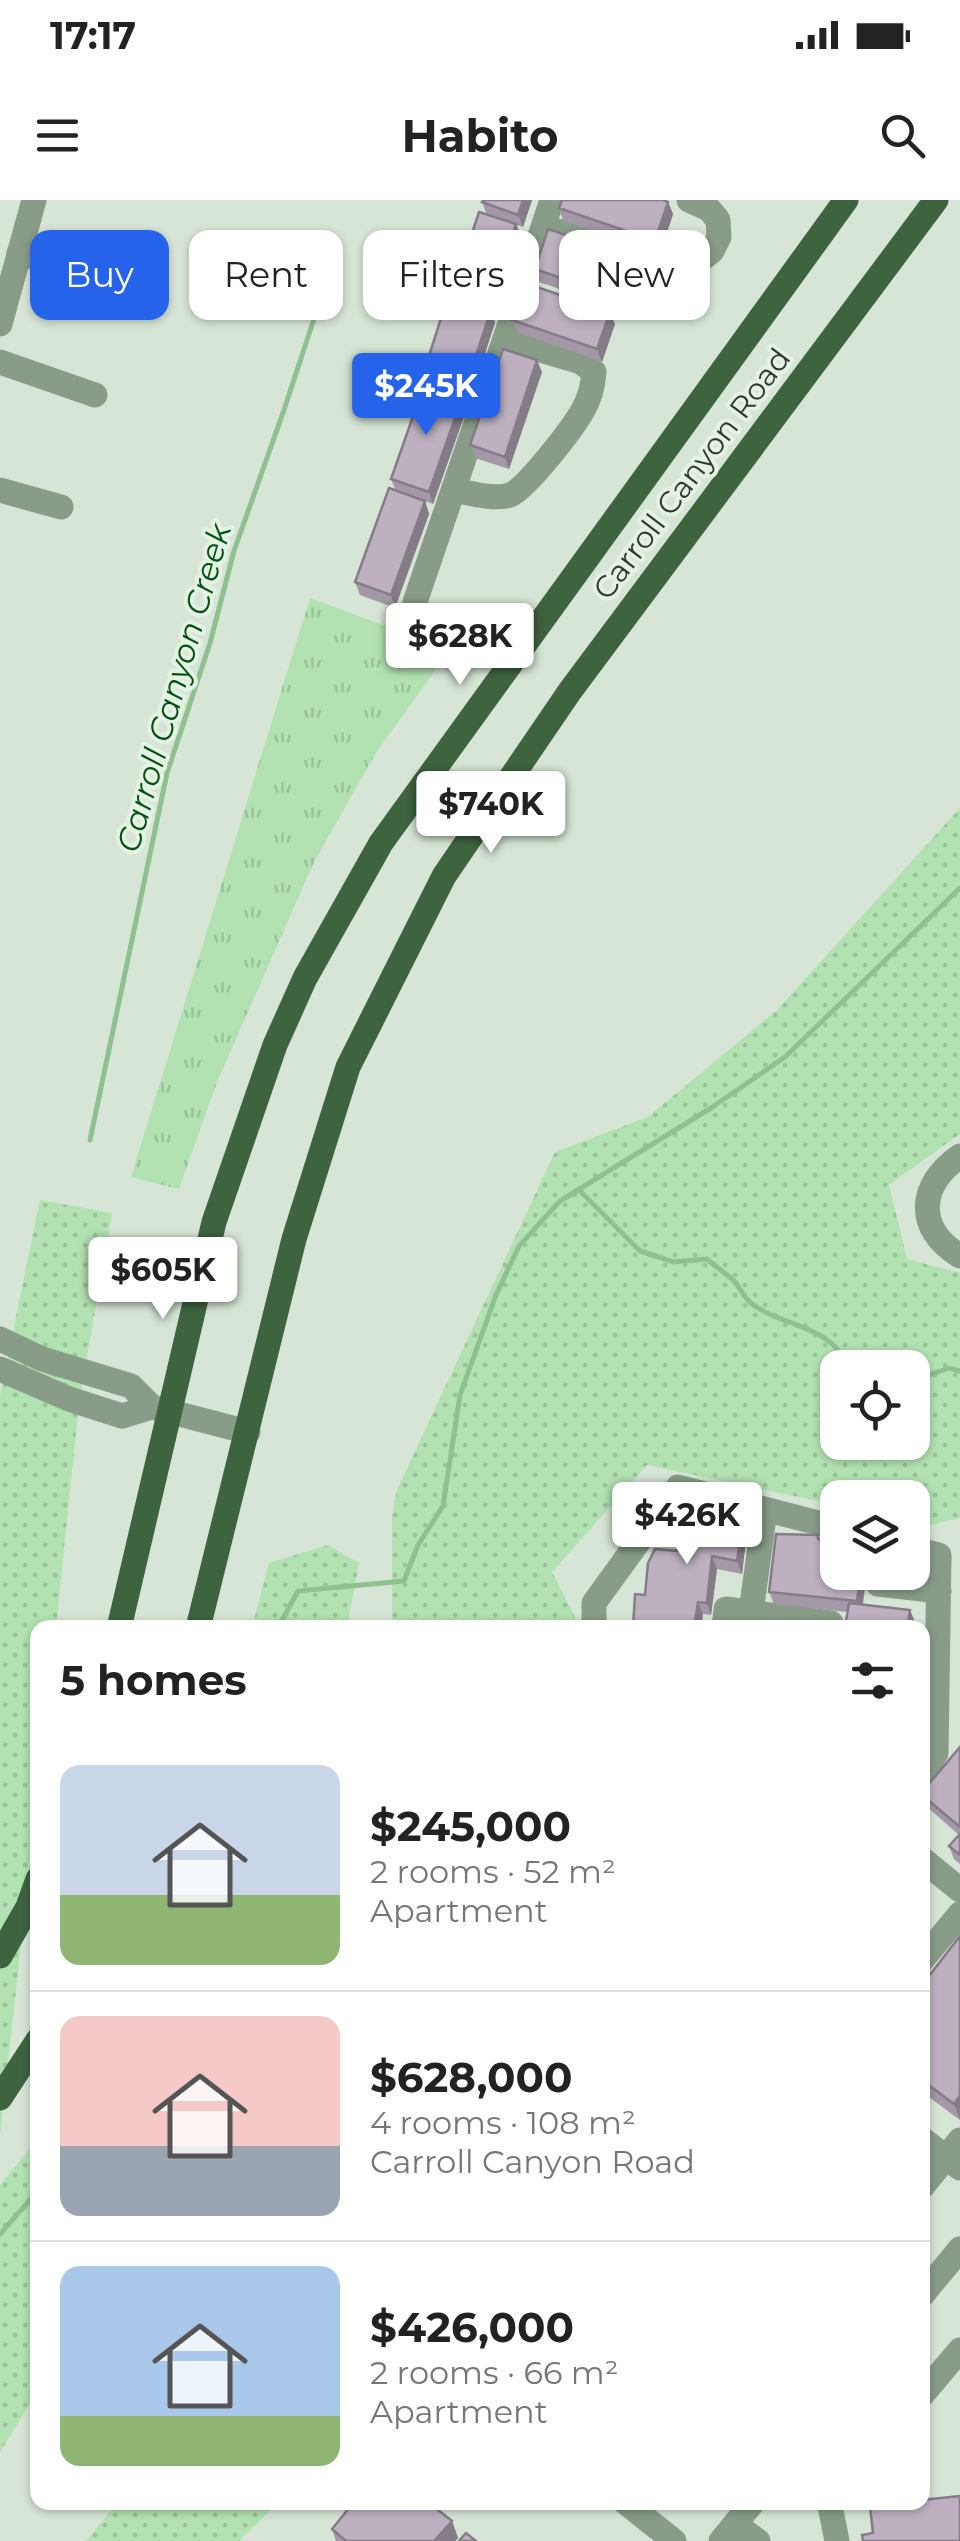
<!DOCTYPE html>
<meta charset="utf-8">
<style>
:root{--surface:#fff;--page:#f6f6f6;--text:#222;--muted:#767676;--line:#e0e0e0;--accent:#2563eb}
body{margin:0;font-family:Montserrat,sans-serif;background:var(--page);color:var(--text);height:100vh;display:flex;flex-direction:column;font-size:38px;white-space:nowrap}
*{box-sizing:border-box;margin:0}
p{font-size:32px;color:var(--muted)}
.icon{flex:none;width:55px;height:55px;fill:none;stroke:currentColor;stroke-width:2;stroke-linecap:round;stroke-linejoin:round}
.map{position:relative;flex:1;overflow:hidden}
.details{position:absolute;left:30px;top:1420px;width:900px;height:890px;display:flex;flex-direction:column;background:var(--surface);border-radius:20px;box-shadow:0 2px 8px #0004}
.details>*{flex:none}
.top-card{position:absolute;left:30px;top:30px;width:900px;height:90px;display:flex;gap:20px}
.fabs{position:absolute;left:820px;top:1150px;display:grid;gap:20px}
.fabs a{display:grid;place-items:center;width:110px;height:110px;border-radius:20px;background:var(--surface);box-shadow:0 2px 8px #0004;font-size:50px}
.price{position:absolute;translate:-50% -85px;padding:0 22px;border-radius:10px;background:#fff;color:#222;font-size:32px;line-height:65px;filter:drop-shadow(0 2px 5px #0008)}
.price::after{content:'';position:absolute;left:50%;top:60px;width:30px;height:22px;margin-left:-15px;background:inherit;clip-path:polygon(0 0,100% 0,50% 100%)}
.price.on{background:var(--accent);color:#fff}
ul{padding:0;list-style:none}
li{display:flex;align-items:center;gap:30px;height:250px;padding:0 30px}
li+li{border-top:2px solid var(--line)}
li span{display:grid;place-items:center;flex:none;width:280px;height:200px;border-radius:20px;color:#555}
li>.icon{margin-inline-start:auto}
span .icon{width:120px;height:120px;fill:#fffc;stroke-width:1}
li b{font-size:42px}
h2{display:flex;justify-content:space-between;align-items:center;height:120px;padding:0 30px;font-size:42px}
.pill{padding:0 35px;border-radius:20px;background:var(--surface);box-shadow:0 2px 8px #0004;font-size:35px;line-height:90px}
.pill.on{background:var(--accent);color:#fff}
.status{display:flex;justify-content:space-between;align-items:center;height:70px;padding:0 50px;background:var(--surface);direction:ltr}
.status svg{height:28px;fill:currentColor}
header{display:flex;justify-content:space-between;align-items:center;height:130px;padding:0 30px;background:var(--surface);font-size:45px;font-weight:700}
.map>svg:first-child{display:block}
.grass{fill:url(#grass-dots);fill-rule:evenodd}
.park{fill:url(#park-tufts)}
.lines{fill:none;stroke-linecap:round;stroke-linejoin:round}
.stream{stroke:#8fc090;stroke-width:5}
.minor{stroke:#889c88;stroke-width:25}
.major{stroke:#3e633f;stroke-width:25}
.wall{fill:#a398a5}
.shaded-wall{fill:#847c86}
.building{fill:#bdb1c0;stroke:#847c86;stroke-width:2.5}
.labels{text-anchor:middle;stroke-width:8;stroke-linejoin:round;paint-order:stroke}
.street-label{font-size:30px;fill:#313731;stroke:#e4f2e3}
.water-label{font-size:32px;font-style:italic;fill:#045013;stroke:#e4f2e3}
</style>
<div class="status"><b>17:17</b><svg viewBox="0 0 49 12"><path d="M0 12V9h3v3zM5 12V6h3v6zM10 12V3h3v9zM15 12V0h3v12zM26 1h20v11H26zM47 4h2v5h-2z"/></svg></div>
<header><svg class="icon" aria-label="menu" viewBox="0 0 24 24"><path d="M4 6h16M4 12h16M4 18h16"/></svg>Habito<svg class="icon" aria-label="search" viewBox="0 0 24 24"><circle cx="10" cy="10" r="6"/><path d="M15 15l6 6"/></svg></header>
<div class="map">
<svg width="960" height="2341" viewBox="0 0 960 2341">
<defs>
<pattern id="grass-dots" width="8" height="8" patternUnits="userSpaceOnUse" patternTransform="scale(2.5)"><rect width="8" height="8" fill="#b2e2b2"/><path d="M2 2h.1M6 6h.1" fill="none" stroke="#9ac29a" stroke-width="1.8" stroke-linecap="round"/></pattern>
<pattern id="park-tufts" width="24" height="20" patternUnits="userSpaceOnUse" patternTransform="scale(2.5)"><rect width="24" height="20" fill="#b2e2b2"/><path d="M3 7l-1-3M5 7V3M7 7l1-3M15 17l-1-3M17 17v-4M19 17l1-3" fill="none" stroke="#9ac29a"/></pattern>
</defs>
<rect width="100%" height="100%" fill="#d7e5d6"/>
<path class="grass" d="M960 608V934L889 985 907 1059 960 1073V1318L931 1325 913 1321 912 1298H838L837 1305 647 1265 552 1372 576 1419 574 1427H392V1316L397 1290 555 952 648 917 777 810ZM838 1168H912V1242H838Z
M40 1000 112 1013 79 1203 56 1427 38 1428 37 1600 0 1935V1195Z
M328 1345 359 1363 347 1427H252L269 1363Z
M37 1940V2192L0 2252V1985Z
M118 2302H278V2303L239 2341H86Z"/>
<path class="park" d="M310 398 450 450 377 551 314 662 217 882 179 989 131 977Z"/>
<g class="lines">
<path class="stream" d="M90 940 167 573 210 443 234 351 284 210 334 58
M579 990 640 1051 674 1062 707 1059C715 1066 724 1072 732 1079 740 1086 743 1097 751 1103 778 1126 839 1126 845 1168
M912 1193 919 1191 929 1175 949 1168 960 1171
M278 1428 298 1391 404 1381 418 1345 443 1306 460 1195 496 1095 519 1046 560 1001 711 908 785 857 960 688
M0 2034 38 1991"/>
<path class="minor" d="M552 0 543 27 674 64 697 63 712 51 719 37 718 20 709 9 689 0
M19 53 131 85
M0 124 34 0
M0 162 95 195
M0 290 61 307
M454 290C470 293 494 300 510 295 527 288 573 228 583 210 590 198 593 186 594 172L581 162 506 140
M415 402 543 27
M960 956C918 985 915 1029 960 1056
M0 1139 42 1159 131 1186 152 1207
M0 1169 69 1199 122 1216 152 1207 248 1232
M912 1348 939 1355 936 1553 922 1576
M878 1384 939 1391
M751 1412 765 1310
M594 1428V1403L678 1287 838 1328
M724 1428 726 1409 831 1423V1428
M922 1659 960 1690
M922 1760 960 1714
M922 1939 960 1968
M922 1987 960 1940
M922 2095 960 2049
M922 2195 960 2150
M625 2302 674 2341
M833 2302 830 2306 837 2341
M735 2324 758 2341
M721 2341 753 2302"/>
<path class="major" d="M119 1428 214 1022 275 845 305 778 381 643 846 0
M198 1428 294 1039 348 867 444 676 570 491 936 0
M0 1756 28 1707 38 1679
M0 1898 38 1840"/>
</g>
<path class="wall" d="M483 0H532L523 27 517 25 521 37 495 116 492 115 495 123 468 204 463 203 466 211 433 304 425 301 429 314 395 408 360 395 355 382 396 291 391 279 424 185 422 178 456 99 453 91 487 15 482 2Z
M668 2 673 14 660 54 563 21 559 8Z
M535 69 653 76 640 116 539 82Z
M512 120 615 124 602 162 517 132Z
M542 172 509 269 475 258 470 245Z
M748 1322 742 1374 717 1369 711 1415 703 1414 701 1428H633L677 1351Z
M818 1335 820 1340 831 1342 838 1372H867L863 1405 915 1422 847 1412 774 1404 769 1392Z
M960 1547V1664L954 1659 949 1646 959 1635 926 1606 922 1597V1592Z
M960 1736V1920L922 1892V1785Z
M452 2321 458 2338 455 2341H336L332 2329Z"/>
<path class="shaded-wall" d="M523 0H532L523 27 518 15Z
M668 2 673 14 660 54 655 41Z
M516 24 521 37 495 116 490 103Z
M649 63 653 76 640 116 635 104Z
M491 110 495 123 468 204 464 192Z
M610 112 615 124 602 162 597 149Z
M537 160 542 172 509 269 505 257Z
M462 198 466 211 433 304 429 292Z
M425 301 429 314 395 408 391 395Z
M744 1310 748 1322 742 1374 737 1361Z
M712 1356 717 1369 711 1415 707 1403Z
M861 1372H867L861 1414 857 1401Z
M698 1402 703 1414 701 1428H694Z
M910 1410 915 1422 914 1428H907Z
M960 1896V1919L954 1904Z
M452 2321 458 2338 455 2341H434Z"/>
<path class="building" d="M483 0H523L518 15 482 2Z
M562 0H663L668 2 655 41 559 8Z
M479 12 516 24 490 103 453 91Z
M548 29 649 63 635 104 535 69Z
M525 83 610 112 597 149 512 120Z
M448 96 491 110 464 192 422 178Z
M503 149 537 160 505 257 470 245Z
M424 185 462 198 429 292 391 279Z
M389 288 425 301 391 395 355 382Z
M683 1303 744 1310 737 1361 712 1356 707 1403 698 1402 694 1428H633L635 1394 645 1395 648 1363 655 1349 677 1351Z
M776 1334 818 1335V1339L831 1342V1339H838V1372H861L857 1401 769 1392Z
M849 1403 910 1410 907 1428H845Z
M960 1547V1627L922 1595V1592Z
M960 1634V1655L949 1646Z
M960 1736V1896L954 1904 922 1880V1785Z
M960 2296V2341H863L862 2335 873 2333 870 2306 903 2302H922V2300Z
M354 2302H428L452 2321 434 2341H346L332 2329Z
M466 2333 476 2341H459Z"/>
<g class="labels">
<g class="street-label">
<text transform="translate(692 274) rotate(-53)" y="10">Carroll Canyon Road</text>
</g>
<g class="water-label">
<text transform="translate(174 488) rotate(-74)" y="11">Carroll Canyon Creek</text>
</g>
</g>
</svg>
<div class="fabs">
<a><svg class="icon" aria-label="locate" viewBox="0 0 24 24"><circle cx="12" cy="12" r="6"/><path d="M12 2v4M12 18v4M2 12h4M18 12h4"/></svg></a>
<a><svg class="icon" aria-label="layers" viewBox="0 0 24 24"><path d="M12 4l9 5-9 5-9-5zM3 14l9 5 9-5"/></svg></a>
</div>
<b class="price on" style="left:426px;top:238px">$245K</b>
<b class="price" style="left:460px;top:488px">$628K</b>
<b class="price" style="left:491px;top:656px">$740K</b>
<b class="price" style="left:163px;top:1122px">$605K</b>
<b class="price" style="left:687px;top:1367px">$426K</b>
<div class="top-card">
<a class="pill on">Buy</a>
<a class="pill">Rent</a>
<a class="pill">Filters</a>
<a class="pill">New</a>
</div>
<section class="details">
<h2>5 homes<svg class="icon" aria-label="filters" viewBox="0 0 24 24"><path d="M4 7h16M4 17h16"/><circle cx="9" cy="7" r="2"/><circle cx="15" cy="17" r="2"/></svg></h2>
<ul>
<li><span style="background:linear-gradient(#c9d6e8 65%,#8fb573 0)"><svg class="icon" aria-label="home" viewBox="0 0 24 24"><path d="M3 11l9-7 9 7M6 9v11h12V9"/></svg></span><div><b>$245,000</b><p>2 rooms · 52 m²</p><p>Apartment</p></div></li>
<li><span style="background:linear-gradient(#f6c9c9 65%,#9aa5b1 0)"><svg class="icon" aria-label="home" viewBox="0 0 24 24"><path d="M3 11l9-7 9 7M6 9v11h12V9"/></svg></span><div><b>$628,000</b><p>4 rooms · 108 m²</p><p>Carroll Canyon Road</p></div></li>
<li><span style="background:linear-gradient(#a9c7e8 75%,#8fb573 0)"><svg class="icon" aria-label="home" viewBox="0 0 24 24"><path d="M3 11l9-7 9 7M6 9v11h12V9"/></svg></span><div><b>$426,000</b><p>2 rooms · 66 m²</p><p>Apartment</p></div></li>
</ul>
</section>
</div>
